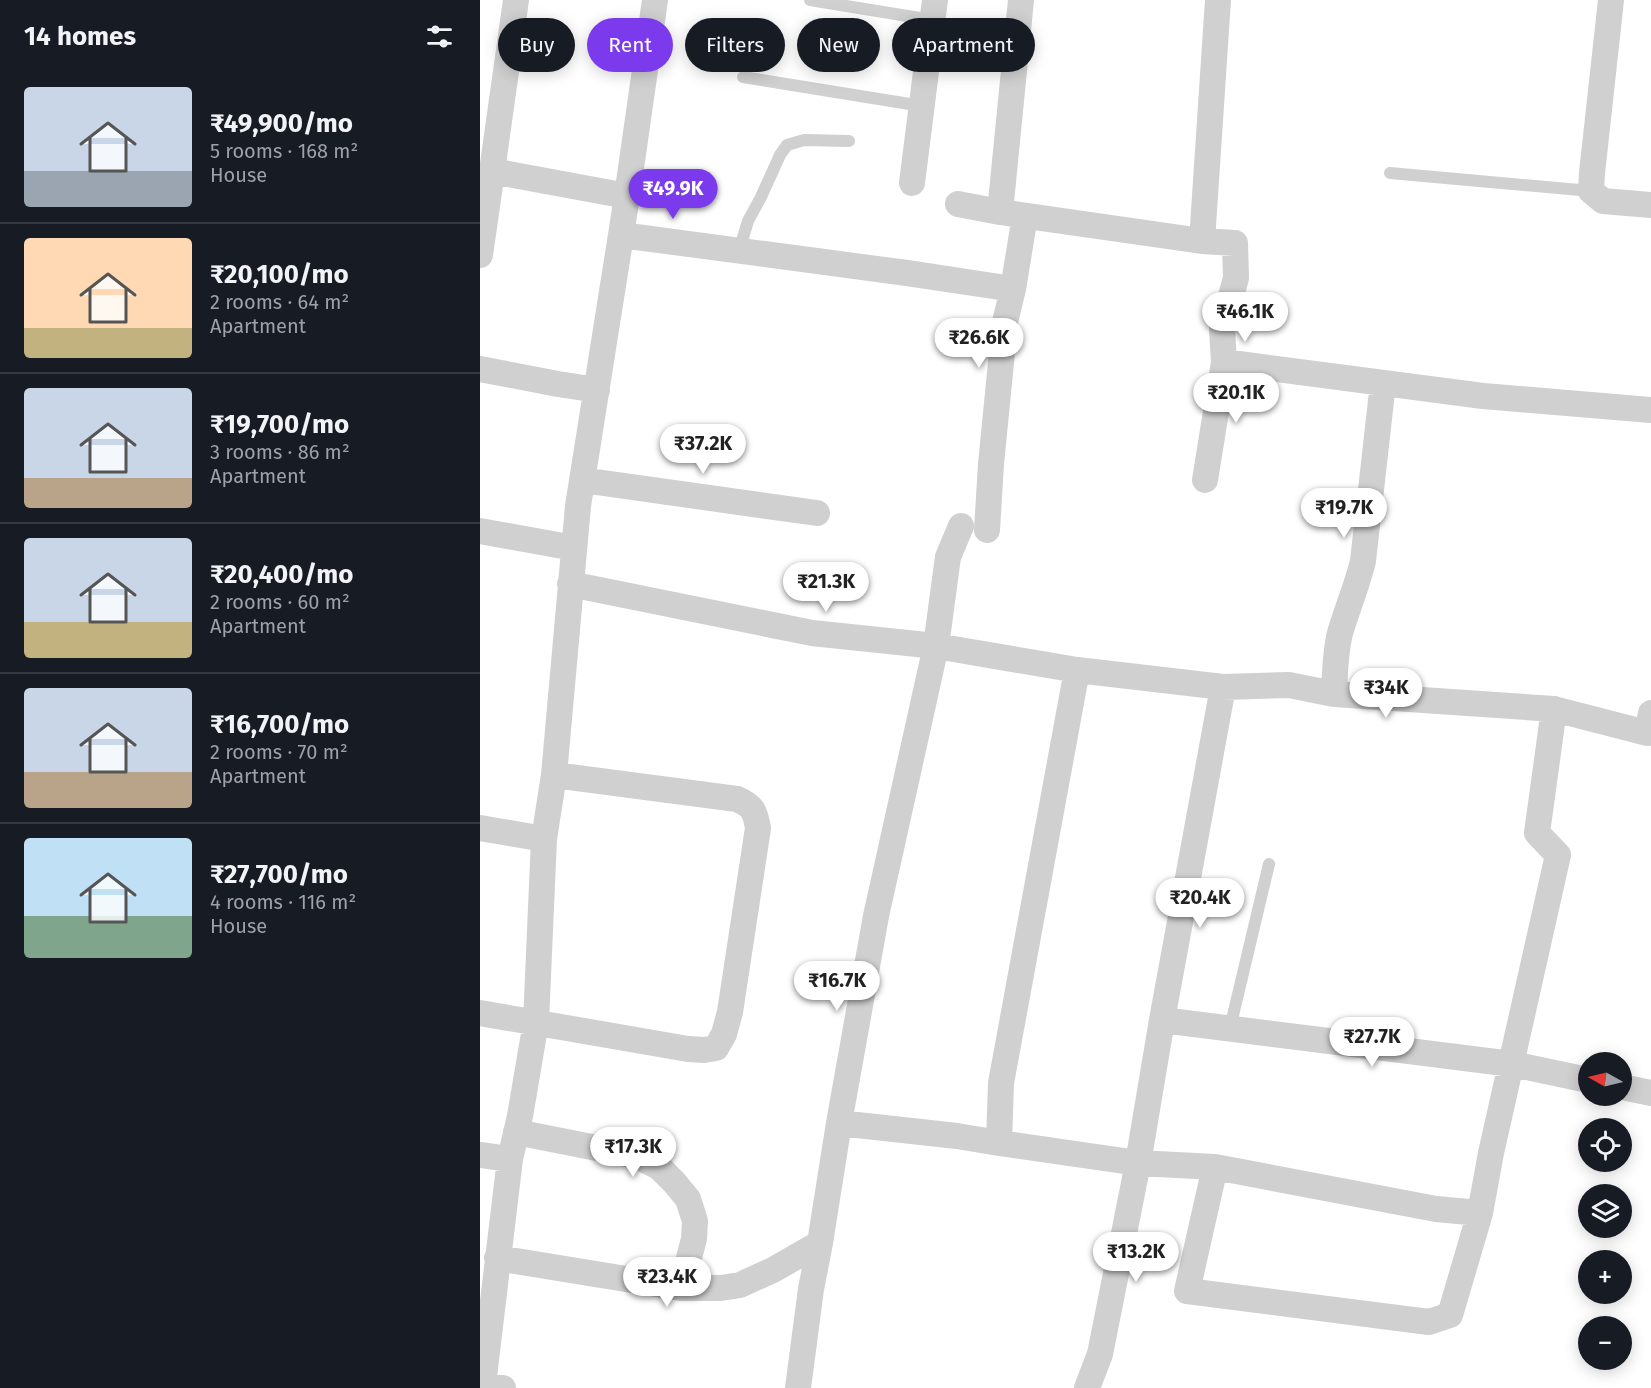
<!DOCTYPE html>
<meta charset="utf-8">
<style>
:root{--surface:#171b24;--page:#242831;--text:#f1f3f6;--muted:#9ea1a6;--line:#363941;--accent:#7c3aed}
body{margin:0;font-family:"Fira Sans",sans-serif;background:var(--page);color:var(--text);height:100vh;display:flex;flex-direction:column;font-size:22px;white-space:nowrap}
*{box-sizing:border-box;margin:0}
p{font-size:20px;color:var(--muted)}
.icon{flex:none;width:33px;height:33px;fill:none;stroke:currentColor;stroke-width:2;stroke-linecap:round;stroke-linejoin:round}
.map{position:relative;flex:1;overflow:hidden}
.drawer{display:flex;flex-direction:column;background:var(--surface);width:480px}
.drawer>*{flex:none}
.top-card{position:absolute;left:18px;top:18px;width:570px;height:54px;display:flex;gap:12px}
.needle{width:39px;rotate:278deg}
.buttons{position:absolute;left:1098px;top:1052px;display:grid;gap:12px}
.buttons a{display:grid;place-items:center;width:54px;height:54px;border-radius:50%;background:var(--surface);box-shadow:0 3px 15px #0003;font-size:30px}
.price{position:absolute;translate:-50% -51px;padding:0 14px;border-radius:21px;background:#fff;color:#222;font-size:20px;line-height:39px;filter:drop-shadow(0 2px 3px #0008)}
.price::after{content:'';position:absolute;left:50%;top:36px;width:18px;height:14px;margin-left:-9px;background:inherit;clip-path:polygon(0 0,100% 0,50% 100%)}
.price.active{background:var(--accent);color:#fff}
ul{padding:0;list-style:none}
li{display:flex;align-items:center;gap:18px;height:150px;padding:0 24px}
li+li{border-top:2px solid var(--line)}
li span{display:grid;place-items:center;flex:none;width:168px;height:120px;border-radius:6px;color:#555}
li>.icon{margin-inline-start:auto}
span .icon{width:72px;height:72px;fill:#fffc;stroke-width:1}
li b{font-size:26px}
h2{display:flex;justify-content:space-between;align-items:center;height:72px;padding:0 24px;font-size:26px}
.pill{padding:0 21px;border-radius:27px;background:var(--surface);box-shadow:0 3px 15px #0003;font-size:21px;line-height:54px}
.pill.active{background:var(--accent);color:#fff}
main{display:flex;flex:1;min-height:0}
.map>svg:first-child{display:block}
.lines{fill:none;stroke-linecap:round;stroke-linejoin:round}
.lane{stroke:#d0d0d0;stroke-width:12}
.street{stroke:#d0d0d0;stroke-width:26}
</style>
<main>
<section class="drawer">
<h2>14 homes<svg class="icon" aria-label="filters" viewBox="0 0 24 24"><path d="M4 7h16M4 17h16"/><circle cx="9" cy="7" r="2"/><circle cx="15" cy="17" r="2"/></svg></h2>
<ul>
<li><span style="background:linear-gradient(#c9d6e8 70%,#9aa5b1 0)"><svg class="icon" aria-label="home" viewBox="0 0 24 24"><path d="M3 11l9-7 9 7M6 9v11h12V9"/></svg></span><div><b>₹49,900/mo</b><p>5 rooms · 168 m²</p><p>House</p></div></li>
<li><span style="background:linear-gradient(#ffd9b3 75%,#c2b280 0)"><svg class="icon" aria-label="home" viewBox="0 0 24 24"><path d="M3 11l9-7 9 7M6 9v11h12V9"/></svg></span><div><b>₹20,100/mo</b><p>2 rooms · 64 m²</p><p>Apartment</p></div></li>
<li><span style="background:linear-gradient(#c9d6e8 75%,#b9a48a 0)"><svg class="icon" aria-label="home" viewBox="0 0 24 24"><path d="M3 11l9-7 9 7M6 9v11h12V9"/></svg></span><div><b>₹19,700/mo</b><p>3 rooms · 86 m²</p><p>Apartment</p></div></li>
<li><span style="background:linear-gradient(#c9d6e8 70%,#c2b280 0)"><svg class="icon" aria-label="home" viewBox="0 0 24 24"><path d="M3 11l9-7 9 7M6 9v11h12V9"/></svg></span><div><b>₹20,400/mo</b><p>2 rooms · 60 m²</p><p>Apartment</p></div></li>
<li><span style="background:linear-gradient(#c9d6e8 70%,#b9a48a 0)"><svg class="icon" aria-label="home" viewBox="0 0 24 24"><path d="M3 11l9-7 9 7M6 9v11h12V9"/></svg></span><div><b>₹16,700/mo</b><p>2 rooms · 70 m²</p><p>Apartment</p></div></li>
<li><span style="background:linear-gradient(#bfe0f5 65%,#7fa58c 0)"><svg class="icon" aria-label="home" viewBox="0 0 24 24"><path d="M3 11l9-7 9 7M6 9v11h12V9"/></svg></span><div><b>₹27,700/mo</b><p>4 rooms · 116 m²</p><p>House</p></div></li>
</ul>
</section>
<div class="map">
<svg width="1171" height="1388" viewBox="0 0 1171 1388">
<rect width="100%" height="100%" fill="#fff"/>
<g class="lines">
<path class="lane" d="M330 0 452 20
M263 77 442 106
M910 173 1111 191
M259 251 268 221 281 197 300 155 307 145 324 140 369 141
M750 1028 789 864"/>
<path class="street" d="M36 0 12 171 147 196 141 235 427 273 533 289
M1131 0 1112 173 1111 191 1123 201 1171 205
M432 183 455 0
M147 196 175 0
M478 204 520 212 722 241 755 243 756 278 742 329 744 362 1003 396 1171 410
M520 212 541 0
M722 241 738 0
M0 255 12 171
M0 369 78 384 117 390
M102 480 337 513
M725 480 744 362
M507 530 511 464 525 322 533 289 545 216
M0 531 94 548
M90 584 332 633 456 646 597 670 743 687 809 685 854 694 1074 709 1167 733 1171 713
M597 670 521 1083 519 1143 658 1163 735 1167 956 1209 1000 1213 1011 1153 1078 855 1057 833 1074 709
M854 694C855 674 855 653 860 633 867 609 877 586 883 561L903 383
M0 828 64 839
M0 1013 208 1049 224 1050 236 1048 244 1034 250 1012 278 828C275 811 273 806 257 799L74 775
M682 1020 1032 1064 1108 1080
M1142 1087 1171 1093
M359 1123 477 1136 519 1143
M36 1132 157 1156 179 1167 194 1182 208 1199 215 1221 214 1239 201 1288
M0 1155 30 1159
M735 1167 707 1291 949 1322 970 1315 1000 1213
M17 1258 201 1288H241L260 1285 293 1270 340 1243
M23 1388 3 1385 30 1159 40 1116 56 1022 64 839 74 775 98 506 141 235
M318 1388 331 1289 340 1243 359 1123 396 916 456 646 468 557 481 526
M607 1388 620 1354 658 1163 682 1020 743 687"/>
</g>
</svg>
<div class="buttons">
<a><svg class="needle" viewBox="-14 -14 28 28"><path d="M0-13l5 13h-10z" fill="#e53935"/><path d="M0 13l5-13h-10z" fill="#9ea1a6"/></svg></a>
<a><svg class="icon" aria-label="locate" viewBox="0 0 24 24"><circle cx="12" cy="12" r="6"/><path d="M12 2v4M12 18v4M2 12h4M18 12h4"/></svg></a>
<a><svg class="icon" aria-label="layers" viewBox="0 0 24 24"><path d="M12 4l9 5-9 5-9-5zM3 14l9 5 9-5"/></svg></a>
<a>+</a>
<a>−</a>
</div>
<b class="price active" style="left:193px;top:220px">₹49.9K</b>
<b class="price" style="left:765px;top:343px">₹46.1K</b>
<b class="price" style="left:499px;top:369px">₹26.6K</b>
<b class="price" style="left:756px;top:424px">₹20.1K</b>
<b class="price" style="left:223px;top:475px">₹37.2K</b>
<b class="price" style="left:864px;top:539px">₹19.7K</b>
<b class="price" style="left:346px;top:613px">₹21.3K</b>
<b class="price" style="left:906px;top:719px">₹34K</b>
<b class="price" style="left:720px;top:929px">₹20.4K</b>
<b class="price" style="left:357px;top:1012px">₹16.7K</b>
<b class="price" style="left:892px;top:1068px">₹27.7K</b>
<b class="price" style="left:153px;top:1178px">₹17.3K</b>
<b class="price" style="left:656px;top:1283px">₹13.2K</b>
<b class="price" style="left:187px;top:1308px">₹23.4K</b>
<div class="top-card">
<a class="pill">Buy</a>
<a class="pill active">Rent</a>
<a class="pill">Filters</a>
<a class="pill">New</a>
<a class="pill">Apartment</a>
</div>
</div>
</main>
